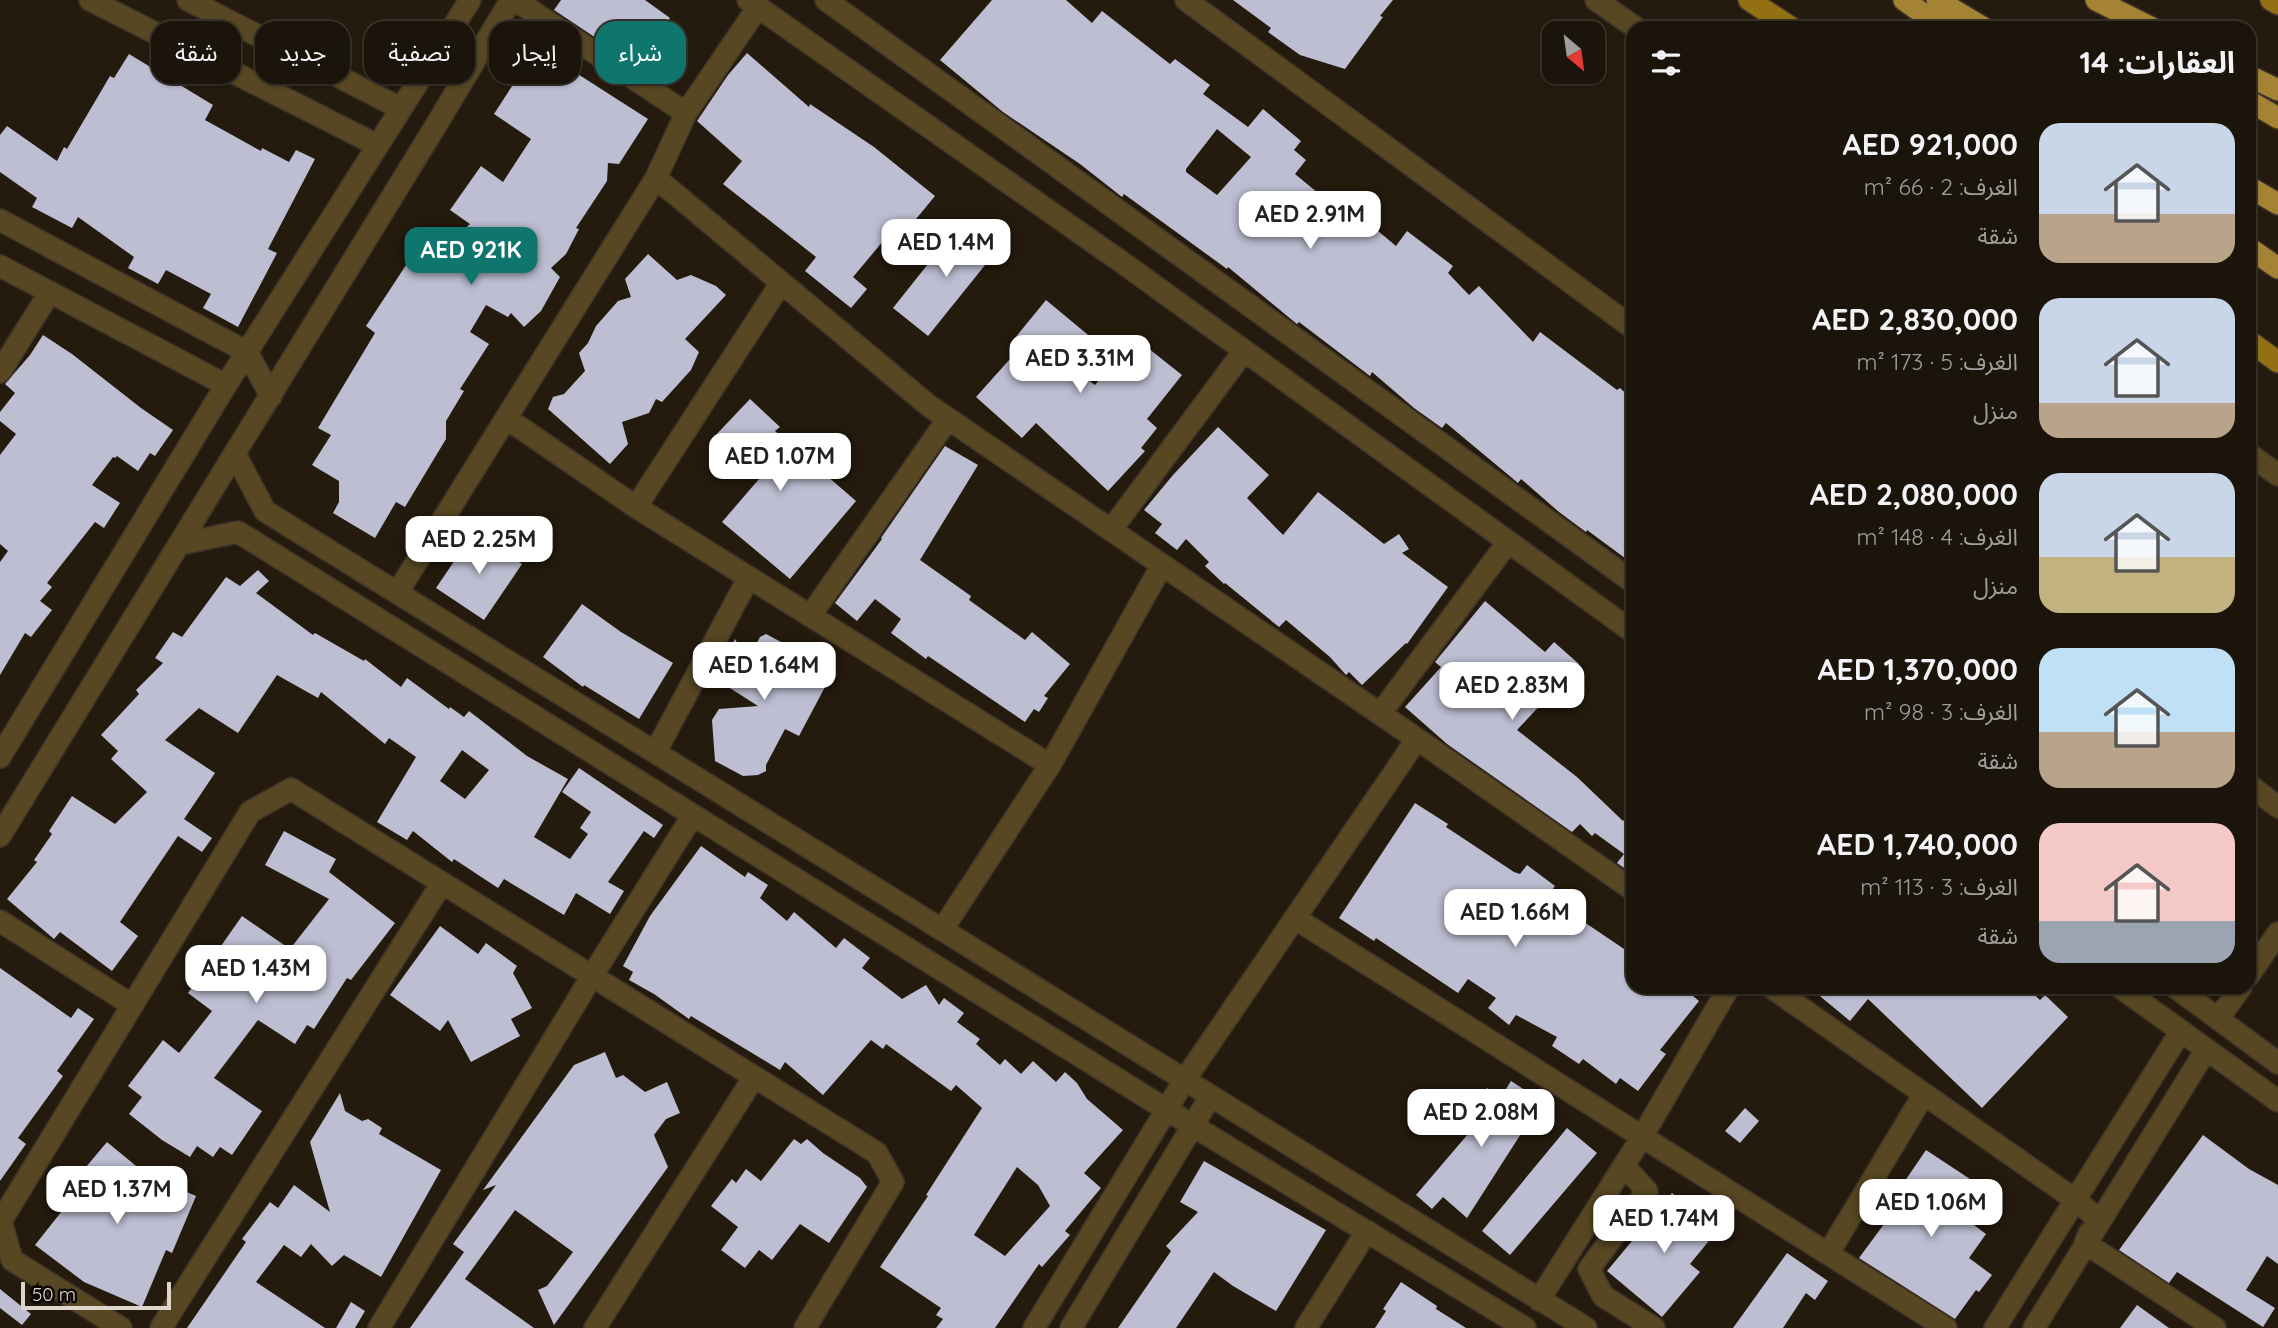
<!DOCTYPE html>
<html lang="ar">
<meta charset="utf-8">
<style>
:root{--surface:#1b140a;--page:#282118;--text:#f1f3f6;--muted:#a09e9c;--line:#39332b;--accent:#0f766e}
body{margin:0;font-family:Quicksand,"Noto Sans Arabic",sans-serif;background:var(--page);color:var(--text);direction:rtl;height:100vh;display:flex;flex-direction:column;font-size:26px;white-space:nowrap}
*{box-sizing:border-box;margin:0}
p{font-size:23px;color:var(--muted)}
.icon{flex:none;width:38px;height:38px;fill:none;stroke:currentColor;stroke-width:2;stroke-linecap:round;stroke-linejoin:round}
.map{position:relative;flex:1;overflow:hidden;direction:ltr}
.drawer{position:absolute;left:1626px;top:21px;width:630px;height:973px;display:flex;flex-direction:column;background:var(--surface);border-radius:21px;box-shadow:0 2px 5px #0004,0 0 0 2px var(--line);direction:rtl}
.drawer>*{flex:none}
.banner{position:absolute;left:21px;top:21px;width:665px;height:63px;direction:rtl;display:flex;gap:14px}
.needle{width:46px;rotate:151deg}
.controls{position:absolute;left:1542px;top:21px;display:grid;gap:14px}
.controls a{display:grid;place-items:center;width:63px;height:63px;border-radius:14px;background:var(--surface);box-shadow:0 2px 5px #0004,0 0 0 2px var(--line);font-size:35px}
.scale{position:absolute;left:21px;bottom:18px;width:150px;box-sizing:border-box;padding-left:7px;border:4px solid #ddd6cd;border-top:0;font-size:19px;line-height:24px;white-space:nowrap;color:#ddd6cd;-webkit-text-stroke:5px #0a0603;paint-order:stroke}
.price{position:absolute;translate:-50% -60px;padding:0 16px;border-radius:14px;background:#fff;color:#222;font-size:23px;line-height:46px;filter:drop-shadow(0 2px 4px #0008)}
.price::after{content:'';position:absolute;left:50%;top:42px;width:21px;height:16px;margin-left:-10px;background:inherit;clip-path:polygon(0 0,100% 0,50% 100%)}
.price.selected{background:var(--accent);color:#fff}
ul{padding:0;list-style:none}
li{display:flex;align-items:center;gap:21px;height:175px;padding:0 21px}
li span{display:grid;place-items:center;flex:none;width:196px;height:140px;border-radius:21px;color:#555}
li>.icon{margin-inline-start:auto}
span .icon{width:84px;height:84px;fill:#fffc;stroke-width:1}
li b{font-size:30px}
h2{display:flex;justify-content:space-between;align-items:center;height:84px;padding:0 21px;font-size:30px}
.chip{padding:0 24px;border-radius:21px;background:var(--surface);box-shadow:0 2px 5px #0004,0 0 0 2px var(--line);font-size:24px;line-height:63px}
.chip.selected{background:var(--accent);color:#fff}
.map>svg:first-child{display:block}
.building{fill:#bdbed2;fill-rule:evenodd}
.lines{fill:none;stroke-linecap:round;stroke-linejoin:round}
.minor-casing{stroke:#3e3428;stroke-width:24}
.major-casing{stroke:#3e3428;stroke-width:24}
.highway-casing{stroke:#3e3428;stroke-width:24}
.minor{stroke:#574722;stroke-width:21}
.major{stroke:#937113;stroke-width:21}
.highway{stroke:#a48335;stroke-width:21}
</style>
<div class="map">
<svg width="2278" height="1328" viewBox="0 0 2278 1328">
<rect width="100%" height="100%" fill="#241a0d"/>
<path class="building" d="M561 0H645L670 18 647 49 614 26 602 42 554 10Z
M992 0H1066L1092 23 1102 11 1170 64 1175 59 1210 85 1203 94 1248 127 1263 109 1301 141 1294 150 1306 160 1295 174 1324 198 1330 191 1396 246 1407 231 1453 266 1448 273 1469 295 1479 286 1533 342 1540 332 1617 390 1620 388 1633 400V564L1587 530 1586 532 1559 512 1521 479 1518 483 1446 423 1442 428 1414 408 1372 372 1370 376 1299 322 1297 324 1292 320 1228 267 1227 269 1124 194 1122 197 1080 164 1003 112 940 60ZM1217 129 1251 157 1217 195 1186 172V169Z
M1233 0H1393L1380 16 1383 17 1345 69 1300 55 1268 32 1271 28Z
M531 44 648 119 619 164 608 163 607 181 576 228 579 229 566 254 551 268 560 277 541 311 524 327 511 313 508 317 486 305 470 332 489 344 460 389 464 391 446 421V439L405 507 396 502 375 538 333 513 339 502V481L312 465 331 435 318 428 375 333 366 326 412 256 430 234 446 247 470 224 450 210 481 166 503 182 531 139 494 114 527 63 521 59Z
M747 53 809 107 810 104 874 147 935 196 893 247 884 240 853 277 867 289 851 308 805 271 816 257 723 184 742 161 697 121 728 75Z
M129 54 213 105 205 120 261 151 262 148 289 162 296 150 315 159 268 249 277 253 238 327 203 308 211 294 166 270 158 284 128 268 134 257 78 217 72 228 32 207 37 198 0 172V135L7 126 57 161 64 147 67 149 110 76 114 78Z
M959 225 982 242 989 233 1002 244 928 336 893 308Z
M648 254 677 280 691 275 716 286 726 295 685 339 699 352 691 370 662 402 656 399 649 413 622 422 628 444 610 464 548 409 553 397 564 394 585 371 579 353 588 343 596 326 618 301 631 297 625 279Z
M1046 300 1093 339 1071 367 1095 385 1134 337 1182 375 1147 419 1157 428 1141 448 1145 451 1108 491 1036 423 1022 438 976 397 1019 349 1011 343Z
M43 335 72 354 141 408 173 430 155 456 150 453 138 471 117 456 115 458 113 457 92 485 120 503 104 528 95 522 47 583 52 587 40 601 52 610 31 637 25 633 0 675V562L8 551 0 544V455L16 434 0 421V412L15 393 5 384 30 355Z
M750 399 780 427 775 431 856 501 790 579 722 522 759 479 714 437Z
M1218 427 1269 475 1247 498 1283 535 1318 492 1384 544 1399 534 1409 549 1402 553 1448 587 1407 644 1406 643 1362 685 1349 672 1346 675 1330 657 1286 620 1279 627 1225 583 1224 584 1205 566 1209 562 1186 539 1177 550 1155 533 1162 524 1144 510 1173 475Z
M945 446 978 465 920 560 971 596 969 600 1025 640 1032 632 1070 664 1044 696 1048 698 1039 712 1034 709 1025 722 928 656 926 659 891 633 901 619 875 599 857 621 835 603 882 539 881 538Z
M474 532 522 564 484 620 436 588Z
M258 570 269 581 256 593 313 635 315 633 364 661 365 659 401 687 407 678 449 709 450 707 464 717 469 711 527 756 568 779 534 837 570 859 588 834 580 828 591 812 562 792 579 768 663 825 654 838 644 831 608 882 624 891 610 914 576 893 564 915 504 879 498 888 454 859 452 862 413 831 407 840 377 822 416 757 389 738 385 744 321 692 318 698 277 675 238 733 199 708 165 740 215 773 184 819 212 838 202 852 178 836 120 922 138 936 112 971 60 932 54 939 7 899 37 862 34 860 52 834 49 831 72 796 115 824 147 792 111 759 118 751 101 735 139 694 136 690 163 663 155 658 173 632 182 637 226 577 240 586ZM462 750 489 770 465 799 440 781Z
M1485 601 1545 652 1554 642 1579 664 1517 730 1577 777 1623 821 1633 809V874L1617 863 1624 854 1595 833 1592 836 1580 824 1572 832 1447 744 1405 707 1441 667 1435 662Z
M582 604 621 632 673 663 639 719 584 685 583 687 543 657Z
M766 634 834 670 799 736 785 729 766 765V771L758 775 743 776 715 761 712 720 719 709 758 706 711 676 724 651 728 653 735 639 747 661 760 637Z
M1415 803 1448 824 1446 827 1514 872 1520 874 1527 865 1555 886 1547 897 1633 955V987H1682L1699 1001 1660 1050 1666 1054 1638 1091 1620 1078 1616 1084 1583 1059 1579 1064 1552 1046 1557 1037 1516 1015 1509 1025 1488 1008 1496 998 1468 979 1458 993 1376 938 1374 941 1339 918Z
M284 831 336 859 329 872 395 923 351 980 347 978 314 1029 307 1025 295 1044 258 1020 214 1078 262 1111 232 1155 220 1147 213 1157 197 1146 190 1157 162 1140 129 1114 142 1097 128 1086 163 1040 179 1053 212 1011 188 993 242 916 290 949 329 899 265 865Z
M701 846 745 877 748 872 768 885 760 898 787 921 794 912 836 948 844 938 870 958 862 968 902 999 926 985 939 1005 944 998 964 1013 957 1022 980 1039 976 1044 1000 1065 1005 1059 1021 1074 1033 1061 1056 1082 1065 1072 1077 1083 1087 1099 1123 1130 1084 1173 1101 1188 1065 1231 1070 1235 1042 1267 1039 1264 995 1328H936L943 1319 936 1315 941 1308 880 1267 928 1196 926 1195 982 1108 956 1085 951 1091 886 1044 883 1049 871 1040 823 1095 785 1062 780 1070 691 1016 689 1019 654 994 629 980 633 972 623 966 650 916ZM1017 1167 1038 1185 1050 1206 1005 1256 974 1235Z
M440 926 478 954 486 943 517 966 513 973 532 1008 511 1019 520 1036 471 1062 448 1020 440 1031 390 995Z
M0 968 71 1018 78 1008 94 1019 57 1071 63 1076 18 1138 26 1144 0 1181Z
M1809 987H2026L2040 1000 2045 995 2068 1017 1982 1108 1868 999 1850 1021Z
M605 1052 616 1078 623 1075 645 1092 667 1082 680 1113 666 1119 654 1135 668 1167 554 1325 538 1290 547 1286 573 1252 515 1210 465 1279 534 1328H410L464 1252 453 1244 496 1185 483 1190 574 1065Z
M1511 1081 1542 1101 1467 1218 1443 1197 1432 1209 1416 1195 1468 1134 1460 1129 1487 1088 1501 1097Z
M340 1093 345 1111 362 1121 368 1119 382 1128 379 1134 441 1170 381 1277 344 1255 332 1266 311 1244 301 1257 284 1245 256 1282 325 1328H187L246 1242 242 1239 270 1202 278 1208 294 1185 330 1212 310 1142Z
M1745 1108 1759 1121 1740 1143 1725 1131Z
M1567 1128 1597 1153 1510 1255 1482 1231Z
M2203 1135 2249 1169 2278 1185V1264L2267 1256 2246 1290 2275 1308 2263 1327 2177 1272 2169 1283 2119 1250Z
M794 1139 801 1144 807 1139 823 1153 860 1178 867 1187 829 1243 800 1224 772 1260 759 1250 745 1268 721 1250 738 1227 711 1206 732 1179 736 1183 746 1169 761 1181Z
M107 1142 147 1175 196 1196 172 1253 166 1250 142 1307 84 1282 35 1245 77 1192 70 1186Z
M1926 1150 1973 1181 1954 1210 1986 1234 1969 1258 1992 1275 1979 1292 1976 1290 1955 1319 1859 1258 1901 1201 1894 1197Z
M1204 1161 1326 1230 1276 1311 1233 1286 1214 1272 1176 1328H1118L1171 1251 1166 1246 1198 1212 1180 1202Z
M1672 1193 1717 1231 1690 1264 1700 1272 1662 1317 1607 1271Z
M1787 1253 1828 1281 1815 1300 1806 1293 1783 1328H1733Z
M1401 1282 1437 1306 1436 1309 1466 1328H1375L1386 1311 1383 1309Z
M0 1289 31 1314 22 1325 0 1308Z
M351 1302 365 1311 355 1328H336Z
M2137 1305 2169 1328H2120Z"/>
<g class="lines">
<defs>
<path id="minor" d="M90 0 377 145
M188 0 400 108
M515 0 686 113
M748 0 1123 263 1633 632
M826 0 1633 582
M1186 0 1633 328
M1596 0 1636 28
M656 178 928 405 1417 739 1633 890
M0 220 247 352 271 396
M0 266 226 385
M0 372 50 292
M506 418 636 507 1050 765
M235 454 265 511 1586 1328
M2249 454 2278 475
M636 507 781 283
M1111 530 1244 351
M180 544 238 532 1167 1110 1525 1328
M397 593 656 178 686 113 758 7
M810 616 948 419
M1380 714 1508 542
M656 751 749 577
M0 757 226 385 470 0
M2249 785 2278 807
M0 836 438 122 511 0
M1296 919 1946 1328
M0 921 132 1005
M942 930 1050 765 1162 565
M2249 975 2278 933
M1771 987 2077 1201 2100 1221
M2120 987 2278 1101
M2175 987 2278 1063
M2218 1019 2241 987
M1624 1166 1647 1191 1589 1269 1603 1296 1654 1328
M2090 1232 2085 1243 2215 1328
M1828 1254 1924 1094
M1539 1300 1642 1137 1729 987
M121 1328 12 1260 1 1221 250 812 291 789 877 1153 893 1182 805 1328
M161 1328 442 883
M379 1328 592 976 693 815
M595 1328 754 1077
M1034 1328 1184 1081 1417 739
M1071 1328 1210 1097
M1306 1328 1367 1231
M1995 1328 2181 1031
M2034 1328 2206 1050"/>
<path id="major" d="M1749 0 1792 28
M2271 0 2278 4
M2249 341 2278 362"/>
<path id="highway" d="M1904 0 1943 28
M1937 0 1984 28
M2096 0 2152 28
M2249 76 2278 90
M2249 101 2278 118
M2249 187 2278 204
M2249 248 2278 268"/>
</defs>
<use href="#minor" class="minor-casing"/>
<use href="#major" class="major-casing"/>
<use href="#highway" class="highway-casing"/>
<use href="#minor" class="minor"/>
<use href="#major" class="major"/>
<use href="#highway" class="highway"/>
</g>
</svg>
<div class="controls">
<a><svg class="needle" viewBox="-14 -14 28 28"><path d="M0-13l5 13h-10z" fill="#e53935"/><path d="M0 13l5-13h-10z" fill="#a09e9c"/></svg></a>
</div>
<div class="scale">50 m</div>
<b class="price" style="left:1310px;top:251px">AED 2.91M</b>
<b class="price" style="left:946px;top:279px">AED 1.4M</b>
<b class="price selected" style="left:471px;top:287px">AED 921K</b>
<b class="price" style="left:1080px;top:395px">AED 3.31M</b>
<b class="price" style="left:780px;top:493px">AED 1.07M</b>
<b class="price" style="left:479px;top:576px">AED 2.25M</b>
<b class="price" style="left:764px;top:702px">AED 1.64M</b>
<b class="price" style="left:1512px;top:722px">AED 2.83M</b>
<b class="price" style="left:1515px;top:949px">AED 1.66M</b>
<b class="price" style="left:256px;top:1005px">AED 1.43M</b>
<b class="price" style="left:1481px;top:1149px">AED 2.08M</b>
<b class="price" style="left:117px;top:1226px">AED 1.37M</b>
<b class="price" style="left:1931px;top:1239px">AED 1.06M</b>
<b class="price" style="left:1664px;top:1255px">AED 1.74M</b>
<div class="banner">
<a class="chip selected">شراء</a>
<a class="chip">إيجار</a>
<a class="chip">تصفية</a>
<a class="chip">جديد</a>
<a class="chip">شقة</a>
</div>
<section class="drawer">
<h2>العقارات: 14<svg class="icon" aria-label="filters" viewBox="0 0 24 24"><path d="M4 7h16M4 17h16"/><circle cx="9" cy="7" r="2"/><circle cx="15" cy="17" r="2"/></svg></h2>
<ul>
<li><span style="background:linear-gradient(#c9d6e8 65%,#b9a48a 0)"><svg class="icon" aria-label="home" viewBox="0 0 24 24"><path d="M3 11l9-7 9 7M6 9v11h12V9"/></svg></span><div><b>AED 921,000</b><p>الغرف: 2 · 66 m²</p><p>شقة</p></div></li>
<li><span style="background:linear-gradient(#c9d6e8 75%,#b9a48a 0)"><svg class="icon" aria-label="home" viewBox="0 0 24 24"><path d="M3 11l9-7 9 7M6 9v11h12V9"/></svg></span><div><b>AED 2,830,000</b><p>الغرف: 5 · 173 m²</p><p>منزل</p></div></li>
<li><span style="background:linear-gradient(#c9d6e8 60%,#c2b280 0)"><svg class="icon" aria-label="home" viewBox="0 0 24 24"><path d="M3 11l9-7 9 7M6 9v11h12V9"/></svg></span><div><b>AED 2,080,000</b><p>الغرف: 4 · 148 m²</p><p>منزل</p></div></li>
<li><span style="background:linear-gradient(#bfe0f5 60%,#b9a48a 0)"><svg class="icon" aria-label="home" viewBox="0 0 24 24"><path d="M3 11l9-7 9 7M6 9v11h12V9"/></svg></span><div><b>AED 1,370,000</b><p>الغرف: 3 · 98 m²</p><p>شقة</p></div></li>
<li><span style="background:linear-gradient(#f6c9c9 70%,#9aa5b1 0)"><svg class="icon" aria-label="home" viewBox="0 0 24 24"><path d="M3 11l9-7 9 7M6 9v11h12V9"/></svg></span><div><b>AED 1,740,000</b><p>الغرف: 3 · 113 m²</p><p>شقة</p></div></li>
</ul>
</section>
</div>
